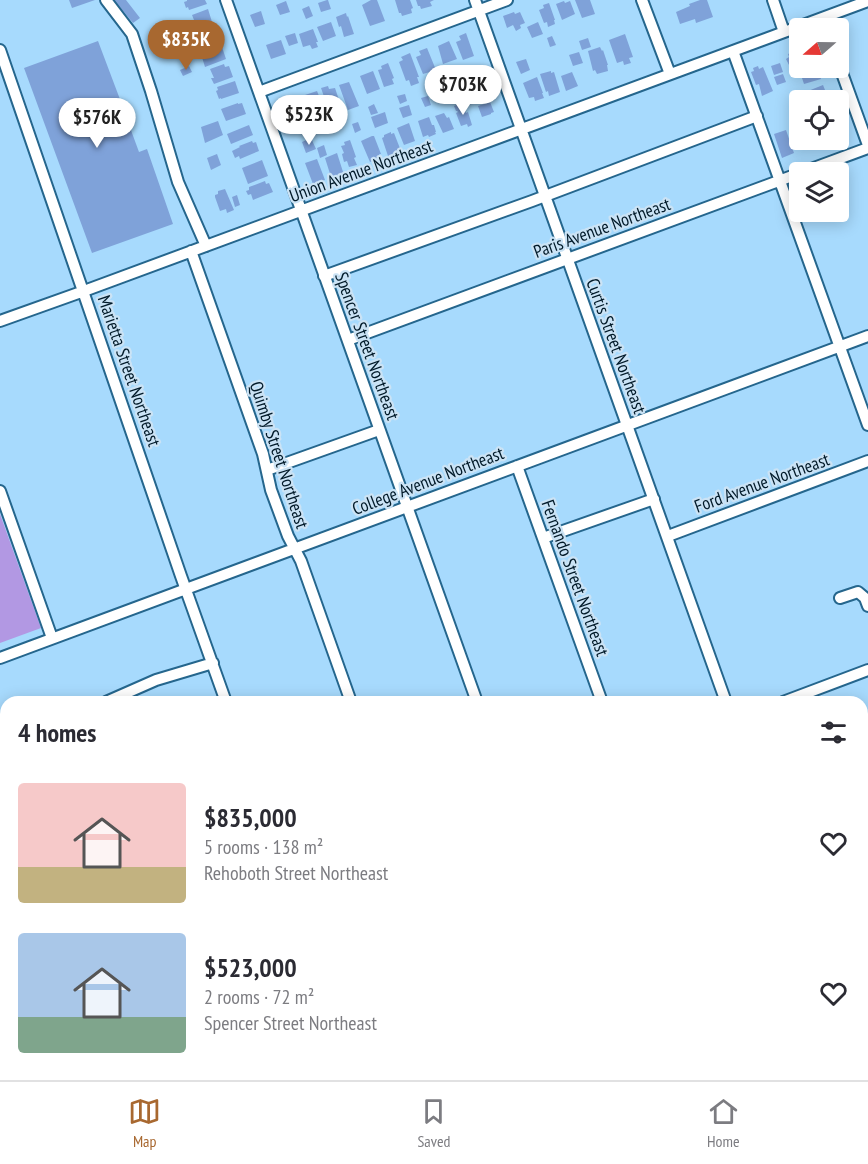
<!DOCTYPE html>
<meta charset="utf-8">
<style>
:root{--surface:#fff;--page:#f2f2f3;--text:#2b2b33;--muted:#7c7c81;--line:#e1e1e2;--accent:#a86830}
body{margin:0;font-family:"PT Sans Narrow",sans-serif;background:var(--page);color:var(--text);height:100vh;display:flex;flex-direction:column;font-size:22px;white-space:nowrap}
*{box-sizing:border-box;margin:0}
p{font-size:20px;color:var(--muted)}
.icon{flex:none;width:33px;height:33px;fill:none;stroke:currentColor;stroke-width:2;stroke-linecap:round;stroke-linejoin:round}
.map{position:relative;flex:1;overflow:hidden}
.side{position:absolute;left:0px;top:696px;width:868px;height:384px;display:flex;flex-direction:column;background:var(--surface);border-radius:18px 18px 0 0;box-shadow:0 3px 15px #0003}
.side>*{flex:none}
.needle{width:39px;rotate:250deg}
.controls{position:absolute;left:789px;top:18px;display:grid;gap:12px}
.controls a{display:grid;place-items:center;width:60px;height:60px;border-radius:6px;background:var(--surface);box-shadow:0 3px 15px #0003;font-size:30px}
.price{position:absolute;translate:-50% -51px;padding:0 14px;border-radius:21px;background:#fff;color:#222;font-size:20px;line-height:39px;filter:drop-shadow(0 2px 3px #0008)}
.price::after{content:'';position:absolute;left:50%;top:36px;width:18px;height:14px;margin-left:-9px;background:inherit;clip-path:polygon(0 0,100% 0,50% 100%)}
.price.selected{background:var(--accent);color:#fff}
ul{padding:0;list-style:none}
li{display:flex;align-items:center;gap:18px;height:150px;padding:0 18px}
li span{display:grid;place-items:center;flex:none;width:168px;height:120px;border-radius:6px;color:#555}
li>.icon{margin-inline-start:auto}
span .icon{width:72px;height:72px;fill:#fffc;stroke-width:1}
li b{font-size:26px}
h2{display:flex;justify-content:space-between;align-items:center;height:72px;padding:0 18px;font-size:26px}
.menu{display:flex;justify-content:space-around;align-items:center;height:84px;border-top:2px solid var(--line);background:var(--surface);font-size:16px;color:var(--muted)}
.menu a{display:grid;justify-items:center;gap:3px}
.menu .selected{color:var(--accent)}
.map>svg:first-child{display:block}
.green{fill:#b298e3}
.building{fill:#7fa2d9}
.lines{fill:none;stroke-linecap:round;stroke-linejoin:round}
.minor-casing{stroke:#25668d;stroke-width:14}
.minor{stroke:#fff;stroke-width:10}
.labels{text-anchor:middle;stroke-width:4.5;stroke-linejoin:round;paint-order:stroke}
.street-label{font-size:18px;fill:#001928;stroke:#cbe3f5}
</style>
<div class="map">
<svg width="868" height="1080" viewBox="0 0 868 1080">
<rect width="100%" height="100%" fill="#a7dafd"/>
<path class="green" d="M0 514 41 628 0 643Z"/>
<path class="building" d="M69 0H95L72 8Z
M114 0H126L140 18 133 23Z
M187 0H205L207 4 189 10 188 7 186 8 184 2 187 1Z
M327 0H328L331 9 321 12 318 3Z
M371 0H377L385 21 370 26 362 5Z
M395 0H410L413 8 411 9 412 13 402 16 401 13H399Z
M416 0H434L430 2 432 6 421 9 420 6H418Z
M575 0H590L595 14 582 18Z
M700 0H707L713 17 696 23 695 19 680 24 676 12 690 6 689 4Z
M286 1 290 12 280 15 276 5Z
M564 1 565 3 570 1 575 14 562 20 556 4Z
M549 3 555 20H554L555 24 548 27 547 22 544 23 539 10 544 8 543 5Z
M309 6 313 16 306 19 302 9Z
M208 9 212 22 193 29 190 22 194 20 192 15Z
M261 11 265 24 255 27 250 15Z
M514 12 515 14 520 12 525 23 520 25 521 28 516 31 513 25 507 28 503 16Z
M346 13 347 17 348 16 354 34 344 37 341 26 339 27 336 17Z
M331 22 336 36 323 41 317 27Z
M538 22 543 34 532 38 527 27Z
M211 29V31L214 30 218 40 197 48 194 38 199 36V34Z
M313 29 318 42H316L318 47 312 49 310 45 303 47 299 34Z
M295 33 298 43 289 46 285 36Z
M466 33 474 56 463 60 456 42 461 40 459 36Z
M625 34 633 57 629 58 631 63 624 65 623 61 617 63 609 40Z
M552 36 556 45 550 47 547 38Z
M588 38 591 47 582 50 579 41Z
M281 40 286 54 271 59 266 45Z
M98 41 121 102 115 104 119 116 125 114 139 152 147 149 173 224 92 253 24 68Z
M449 41 457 59 443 64 438 46Z
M222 47 226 59 205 67 201 54Z
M600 47 602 51 603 50 608 65H607L608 71 597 74 595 70 593 71 588 51Z
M427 48 436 70 423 74 416 57 421 55 419 51Z
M800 48V62L789 65 786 59 789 57 788 54Z
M579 52 583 63 573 66 569 55Z
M410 53 419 77H417L419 83 411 86 409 80 406 81 399 62 403 60 401 57Z
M526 59 530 70 521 74 516 62Z
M388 63 394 78 392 79 394 84 384 87 378 70 382 69 381 66Z
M780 63 783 72 774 75 771 66Z
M224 64 225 67 229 66 233 77 214 84 211 78H214L210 69Z
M477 65 479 72 471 75 468 68Z
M189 66 192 72 183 76 180 70Z
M758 66 759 69 763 67 773 91 762 96 759 84 756 85 751 72 754 71 753 68Z
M815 68H817L821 79 804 84 800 72Z
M373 71 380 89 367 94 360 76Z
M551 71V73L554 72 560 92 549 96 548 91 546 92 540 74Z
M572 72 578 86 566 91 561 76Z
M783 74 786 82 777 85 774 77Z
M537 77 543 93H542L544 98 535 101 534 97 529 98 523 83Z
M482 79 486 89 476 93 472 83Z
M235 81 239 93 221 99V98L219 99 216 91 218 90 217 87Z
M349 82 359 106 348 110 339 85Z
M823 85 829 100H806L803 93Z
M328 86 329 89 335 88 340 103 328 108 321 88Z
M446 88 450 99 441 103 437 92Z
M317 91 325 111 318 114 316 111 311 113 305 95Z
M405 94 407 101 400 104 397 96Z
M428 96 431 105 425 107 421 98Z
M297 97 306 121 293 125 286 105 293 103 291 100Z
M490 102 494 112 491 113V114L482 117 478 106Z
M238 103V104L242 103 246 114 226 121 221 109Z
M462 103 466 113 468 112 472 125 468 127 467 124 461 126 456 113 458 112 457 111H456L454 106Z
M374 104 378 113 371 115 368 107Z
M409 105 412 115 403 118 399 108Z
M385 112 388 123 375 128 371 117Z
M444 113 447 118 449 117 454 129 443 133 435 116Z
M798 113 800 123 792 126 789 117Z
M429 117 432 125H434L436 132H435L436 134 429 137 428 135 423 137 418 121Z
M218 121 223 135 205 143 201 127Z
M358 122 361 130 355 133 352 124Z
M409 123 415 141 404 145 397 128Z
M249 125 253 135 231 144 227 134Z
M786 130 794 153 782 158 774 134Z
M391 132V134L394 133 401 151 388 156 382 138 384 137V135Z
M800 134V140H806L808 144 799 147 795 136Z
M372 136H374L381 154H379L381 158 370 162 361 141Z
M311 138 316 149 306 153 302 142Z
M350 140 356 157 354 158 357 165 349 167 347 161 344 162 342 154 344 153 341 146 345 145 344 142Z
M252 141 253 143 256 142 259 151 240 159 239 156 235 158 232 151 240 147 239 146Z
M324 145 327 155 320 158 317 148Z
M337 153 344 175 338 178 337 175 331 177 325 158Z
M217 154 221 165 211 170 207 158Z
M317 159 325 180 313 184 305 163Z
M262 160 268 176 248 184 242 168Z
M265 181 266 184 269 183 273 192 253 200 251 194 248 195 246 191 249 190V187Z
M225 189 234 210 227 213 226 209 220 211 215 197V195L218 194V191Z
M237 195 240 205 235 207 232 197Z
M868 722V742H866L865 739 862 740V724Z
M862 1030 868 1045 864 1047 866 1053 862 1054Z
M488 1074H510L512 1080H491Z
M589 1074H603L605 1079 592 1080Z
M734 1074H751V1080H741L739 1077 736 1079Z
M795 1074H809L811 1080H797Z"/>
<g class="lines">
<defs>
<path id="minor" d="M106 0 132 34 151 91 178 182 206 246
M226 0 477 702
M475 0 726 702
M642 0 670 74
M773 0 784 32
M0 50 181 576 226 702
M733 51 868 425
M838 62 868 145
M259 92 507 0
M191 251 263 454 271 490 288 536 301 561 351 702
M324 276 532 201C607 172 682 144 757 116
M0 321 84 291 868 1
M348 340 868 148
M517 466 602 702
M267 470 379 430
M0 491 52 638
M668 536 868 461
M543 538 654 499
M840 598 858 592 865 598 868 606
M0 658 868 336
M106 702 156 680 213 663
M783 702 868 670
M0 740 6 738
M0 825 6 823
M862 838 868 836
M0 907 6 905
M0 993 6 991
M862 1002 868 1000
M0 1011 6 1028
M22 1074 24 1080
M235 1074 237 1080
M376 1074 378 1080
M466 1074 468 1080
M689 1074 691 1080
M117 1080 133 1074
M653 1080 669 1074"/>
</defs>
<use href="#minor" class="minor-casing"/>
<use href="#minor" class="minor"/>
</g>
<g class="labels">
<g class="street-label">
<text transform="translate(361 171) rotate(-20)" y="6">Union Avenue Northeast</text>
<text transform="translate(602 228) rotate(-20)" y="6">Paris Avenue Northeast</text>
<text transform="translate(367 346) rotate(70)" y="6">Spencer Street Northeast</text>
<text transform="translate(616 346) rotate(70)" y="6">Curtis Street Northeast</text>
<text transform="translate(129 371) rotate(71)" y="6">Marietta Street Northeast</text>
<text transform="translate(279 455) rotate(72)" y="6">Quimby Street Northeast</text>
<text transform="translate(428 481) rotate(-21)" y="6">College Avenue Northeast</text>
<text transform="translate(762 483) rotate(-20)" y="6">Ford Avenue Northeast</text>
<text transform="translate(575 578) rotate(70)" y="6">Fernando Street Northeast</text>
</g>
</g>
</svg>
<div class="controls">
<a><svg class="needle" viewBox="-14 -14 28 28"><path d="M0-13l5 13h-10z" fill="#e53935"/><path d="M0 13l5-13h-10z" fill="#7c7c81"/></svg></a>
<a><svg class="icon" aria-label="locate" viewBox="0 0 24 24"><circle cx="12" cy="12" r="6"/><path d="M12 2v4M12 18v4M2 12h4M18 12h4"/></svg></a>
<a><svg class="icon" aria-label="layers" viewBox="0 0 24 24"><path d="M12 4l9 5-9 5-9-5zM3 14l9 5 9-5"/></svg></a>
</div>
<b class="price selected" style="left:186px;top:71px">$835K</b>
<b class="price" style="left:463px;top:116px">$703K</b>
<b class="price" style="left:309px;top:146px">$523K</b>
<b class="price" style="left:97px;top:149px">$576K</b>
<section class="side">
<h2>4 homes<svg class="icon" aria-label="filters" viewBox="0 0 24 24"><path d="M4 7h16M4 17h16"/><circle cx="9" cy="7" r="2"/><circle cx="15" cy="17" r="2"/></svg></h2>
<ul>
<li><span style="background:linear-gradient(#f6c9c9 70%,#c2b280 0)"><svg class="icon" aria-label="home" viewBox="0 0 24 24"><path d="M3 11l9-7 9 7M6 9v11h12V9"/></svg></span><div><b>$835,000</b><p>5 rooms · 138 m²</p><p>Rehoboth Street Northeast</p></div><svg class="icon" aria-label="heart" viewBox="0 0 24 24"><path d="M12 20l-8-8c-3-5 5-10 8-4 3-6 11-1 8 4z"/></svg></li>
<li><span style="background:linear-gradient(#a9c7e8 70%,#7fa58c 0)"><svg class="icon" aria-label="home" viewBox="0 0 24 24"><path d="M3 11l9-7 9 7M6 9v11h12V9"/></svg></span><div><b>$523,000</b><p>2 rooms · 72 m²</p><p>Spencer Street Northeast</p></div><svg class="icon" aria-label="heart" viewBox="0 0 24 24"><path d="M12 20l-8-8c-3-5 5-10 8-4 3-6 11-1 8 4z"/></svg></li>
</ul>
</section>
</div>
<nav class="menu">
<a class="selected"><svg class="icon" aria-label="map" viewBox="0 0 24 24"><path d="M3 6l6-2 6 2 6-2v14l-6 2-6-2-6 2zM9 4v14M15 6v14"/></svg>Map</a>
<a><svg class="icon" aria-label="saved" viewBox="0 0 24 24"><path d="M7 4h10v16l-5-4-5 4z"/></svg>Saved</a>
<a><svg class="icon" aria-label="home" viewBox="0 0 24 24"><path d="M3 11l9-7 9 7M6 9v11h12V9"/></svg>Home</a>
</nav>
